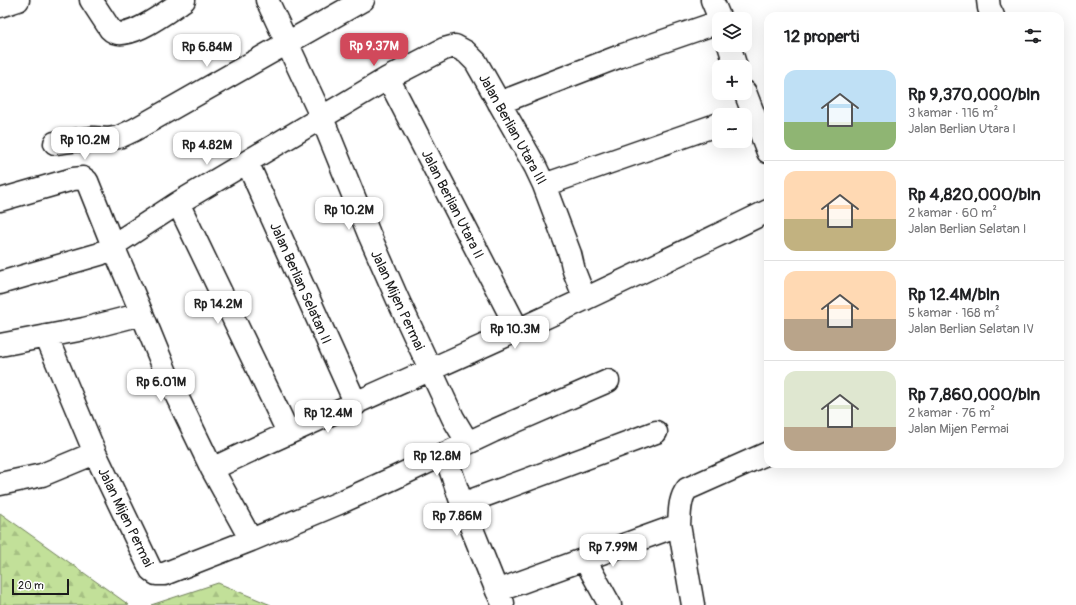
<!DOCTYPE html>
<html lang="id">
<meta charset="utf-8">
<style>
:root{--surface:#fff;--page:#f2f2f2;--text:#202124;--muted:#757577;--line:#e0e0e0;--accent:#d1495b}
body{margin:0;font-family:Pangolin,sans-serif;background:var(--page);color:var(--text);height:100vh;display:flex;flex-direction:column;font-size:15px;white-space:nowrap}
*{box-sizing:border-box;margin:0}
p{font-size:13px;color:var(--muted)}
.icon{flex:none;width:22px;height:22px;fill:none;stroke:currentColor;stroke-width:2;stroke-linecap:round;stroke-linejoin:round}
.map{position:relative;flex:1;overflow:hidden}
.details{position:absolute;left:764px;top:12px;width:300px;height:456px;display:flex;flex-direction:column;background:var(--surface);border-radius:12px;box-shadow:0 4px 16px #0002}
.details>*{flex:none}
.tools{position:absolute;left:712px;top:12px;display:grid;gap:8px}
.tools a{display:grid;place-items:center;width:40px;height:40px;border-radius:8px;background:var(--surface);box-shadow:0 4px 16px #0002;font-size:20px}
.scale{position:absolute;left:12px;bottom:10px;width:57px;box-sizing:border-box;padding-left:4px;border:2px solid #1c1c1c;border-top:0;font-size:11px;line-height:14px;white-space:nowrap;color:#1c1c1c;-webkit-text-stroke:3px #fff;paint-order:stroke}
.price{position:absolute;translate:-50% -34px;padding:0 9px;border-radius:8px;background:#fff;color:#222;font-size:13px;line-height:26px;filter:drop-shadow(0 1px 2px #0008)}
.price::after{content:'';position:absolute;left:50%;top:24px;width:12px;height:9px;margin-left:-6px;background:inherit;clip-path:polygon(0 0,100% 0,50% 100%)}
.price.on{background:var(--accent);color:#fff}
ul{padding:0;list-style:none}
li{display:flex;align-items:center;gap:12px;height:100px;padding:0 20px}
li+li{border-top:1px solid var(--line)}
li span{display:grid;place-items:center;flex:none;width:112px;height:80px;border-radius:12px;color:#555}
li>.icon{margin-inline-start:auto}
span .icon{width:48px;height:48px;fill:#fffc;stroke-width:1}
li b{font-size:17px}
h2{display:flex;justify-content:space-between;align-items:center;height:48px;padding:0 20px;font-size:17px}
.map>svg:first-child{display:block}
.forest{fill:url(#forest-firs);stroke:#6f7e5a}
.lines{fill:none;stroke-linecap:round;stroke-linejoin:round}
.minor-casing{stroke:#1c1c1c;stroke-width:25}
.minor{stroke:#fff;stroke-width:22}
.labels{text-anchor:middle;stroke-width:3;stroke-linejoin:round;paint-order:stroke}
.street-label{font-size:14px;fill:#1c1c1c;stroke:#fff}
</style>
<div class="map">
<svg width="1076" height="605" viewBox="0 0 1076 605">
<defs>
<pattern id="forest-firs" width="22" height="20" patternUnits="userSpaceOnUse"><rect width="22" height="20" fill="#c2e099"/><path d="M5 1l3.5 6h-7zM16 11l3.5 6h-7z" fill="#a6c083"/></pattern>
</defs>
<rect width="100%" height="100%" fill="#fff"/>
<filter id="ink" filterUnits="userSpaceOnUse"><feTurbulence type="fractalNoise" baseFrequency=".025" numOctaves="2"/><feDisplacementMap in="SourceGraphic" scale="8" xChannelSelector="R" yChannelSelector="G"/><feConvolveMatrix kernelMatrix="1 2 1 2 8 2 1 2 1" color-interpolation-filters="sRGB"/></filter>
<g filter="url(#ink)">
<path class="forest" d="M0 513 129 605H0Z
M218 583 271 605H151Z"/>
<g class="lines">
<defs>
<path id="minor" d="M91 0 110 29C125 45 169 10 184 0
M267 0 322 118 369 234 398 300 453 418 468 443
M712 0 720 19
M988 0 989 8 993 16
M0 6 18 0
M729 45 736 67
M388 78 518 330
M745 92 768 152
M499 103 623 55 719 22
M55 143 93 138 108 139 119 137 134 130 363 0
M247 162 356 404
M544 185 719 124
M0 200 73 179 83 178 87 181 113 246 142 314 169 380 212 469 251 540
M178 203 288 432
M0 283 100 254 178 203 388 78 444 49 455 46 466 52 476 62 535 166 544 185 570 254 574 271 585 299
M46 336 95 453 151 570 156 574H164L251 540 339 503 394 478 493 431 608 381
M0 345 84 329 142 314
M445 454 462 504 497 591 503 603
M212 469C313 420 416 377 518 330 602 292 685 251 768 211
M0 484 42 475 95 453
M462 504 656 432
M679 525C680 513 679 499 687 489L768 453
M585 560 610 605
M497 591 679 525 693 605"/>
</defs>
<use href="#minor" class="minor-casing"/>
<use href="#minor" class="minor"/>
</g>
</g>
<g class="labels">
<g class="street-label">
<text transform="translate(513 129) rotate(61)" y="5">Jalan Berlian Utara III</text>
<text transform="translate(453 204) rotate(63)" y="5">Jalan Berlian Utara II</text>
<text transform="translate(301 283) rotate(66)" y="5">Jalan Berlian Selatan II</text>
<text transform="translate(398 300) rotate(65)" y="5">Jalan Mijen Permai</text>
<text transform="translate(126 517) rotate(64)" y="5">Jalan Mijen Permai</text>
</g>
</g>
</svg>
<div class="tools">
<a><svg class="icon" aria-label="layers" viewBox="0 0 24 24"><path d="M12 4l9 5-9 5-9-5zM3 14l9 5 9-5"/></svg></a>
<a>+</a>
<a>−</a>
</div>
<div class="scale">20 m</div>
<b class="price on" style="left:374px;top:67px">Rp 9.37M</b>
<b class="price" style="left:207px;top:68px">Rp 6.84M</b>
<b class="price" style="left:85px;top:161px">Rp 10.2M</b>
<b class="price" style="left:207px;top:166px">Rp 4.82M</b>
<b class="price" style="left:349px;top:231px">Rp 10.2M</b>
<b class="price" style="left:218px;top:325px">Rp 14.2M</b>
<b class="price" style="left:515px;top:350px">Rp 10.3M</b>
<b class="price" style="left:161px;top:403px">Rp 6.01M</b>
<b class="price" style="left:328px;top:434px">Rp 12.4M</b>
<b class="price" style="left:437px;top:477px">Rp 12.8M</b>
<b class="price" style="left:457px;top:537px">Rp 7.86M</b>
<b class="price" style="left:613px;top:568px">Rp 7.99M</b>
<section class="details">
<h2>12 properti<svg class="icon" aria-label="filters" viewBox="0 0 24 24"><path d="M4 7h16M4 17h16"/><circle cx="9" cy="7" r="2"/><circle cx="15" cy="17" r="2"/></svg></h2>
<ul>
<li><span style="background:linear-gradient(#bfe0f5 65%,#8fb573 0)"><svg class="icon" aria-label="home" viewBox="0 0 24 24"><path d="M3 11l9-7 9 7M6 9v11h12V9"/></svg></span><div><b>Rp 9,370,000/bln</b><p>3 kamar · 116 m²</p><p>Jalan Berlian Utara I</p></div></li>
<li><span style="background:linear-gradient(#ffd9b3 60%,#c2b280 0)"><svg class="icon" aria-label="home" viewBox="0 0 24 24"><path d="M3 11l9-7 9 7M6 9v11h12V9"/></svg></span><div><b>Rp 4,820,000/bln</b><p>2 kamar · 60 m²</p><p>Jalan Berlian Selatan I</p></div></li>
<li><span style="background:linear-gradient(#ffd9b3 60%,#b9a48a 0)"><svg class="icon" aria-label="home" viewBox="0 0 24 24"><path d="M3 11l9-7 9 7M6 9v11h12V9"/></svg></span><div><b>Rp 12.4M/bln</b><p>5 kamar · 168 m²</p><p>Jalan Berlian Selatan IV</p></div></li>
<li><span style="background:linear-gradient(#dfe7d0 70%,#b9a48a 0)"><svg class="icon" aria-label="home" viewBox="0 0 24 24"><path d="M3 11l9-7 9 7M6 9v11h12V9"/></svg></span><div><b>Rp 7,860,000/bln</b><p>2 kamar · 76 m²</p><p>Jalan Mijen Permai</p></div></li>
</ul>
</section>
</div>
